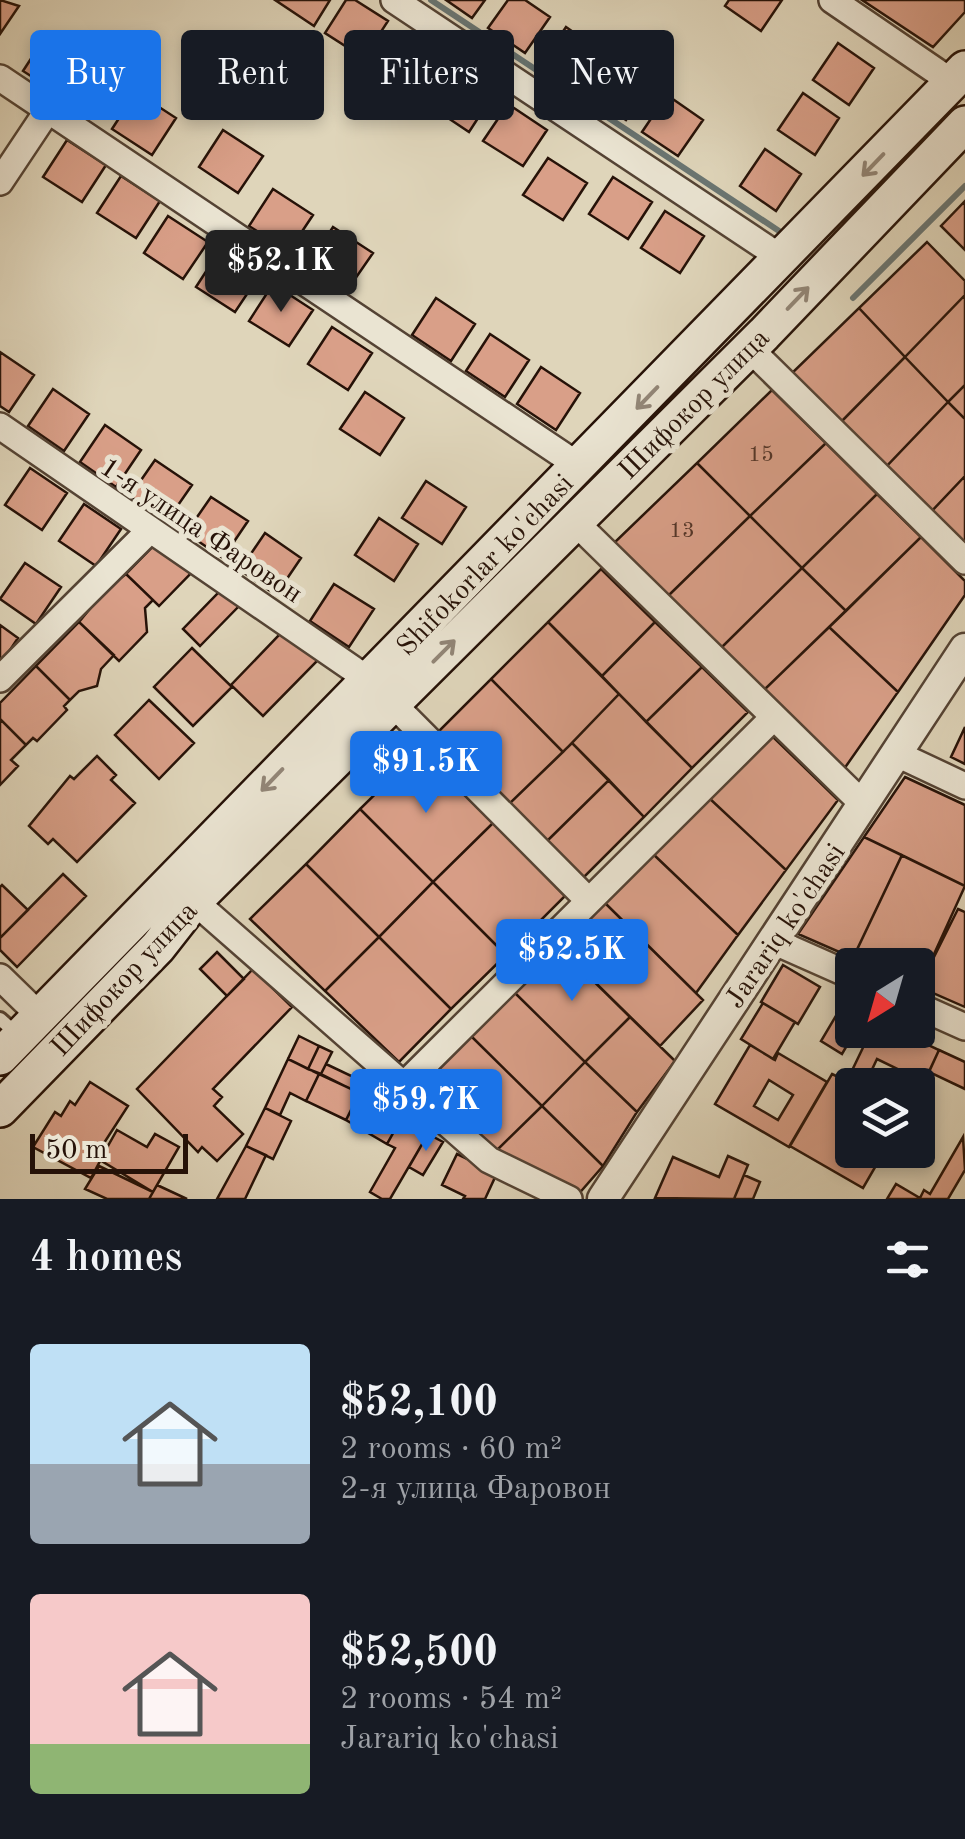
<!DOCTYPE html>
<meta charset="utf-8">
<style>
:root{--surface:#171b24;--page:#20242c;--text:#f1f3f6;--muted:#9ea1a6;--accent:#1a73e8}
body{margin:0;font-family:"Old Standard TT",serif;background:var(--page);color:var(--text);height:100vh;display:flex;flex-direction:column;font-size:38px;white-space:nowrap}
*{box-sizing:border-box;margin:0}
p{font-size:32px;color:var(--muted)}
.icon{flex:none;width:55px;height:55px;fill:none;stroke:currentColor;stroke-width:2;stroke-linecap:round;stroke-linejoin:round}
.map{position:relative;height:1199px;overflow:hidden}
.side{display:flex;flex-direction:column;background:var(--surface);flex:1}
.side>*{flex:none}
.banner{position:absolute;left:30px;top:30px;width:905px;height:90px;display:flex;gap:20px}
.needle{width:65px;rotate:217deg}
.fabs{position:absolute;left:835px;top:948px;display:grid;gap:20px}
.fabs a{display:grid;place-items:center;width:100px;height:100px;border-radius:10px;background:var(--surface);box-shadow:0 5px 15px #0003;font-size:50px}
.scale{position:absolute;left:30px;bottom:25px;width:158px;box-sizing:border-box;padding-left:10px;border:5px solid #261208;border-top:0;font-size:28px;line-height:35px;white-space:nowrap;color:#261208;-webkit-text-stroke:8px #eae4d2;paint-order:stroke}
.price{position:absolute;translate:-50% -85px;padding:0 22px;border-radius:10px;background:var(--accent);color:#fff;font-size:32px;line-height:65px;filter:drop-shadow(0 2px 5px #0008)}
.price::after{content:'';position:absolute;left:50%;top:60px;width:30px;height:22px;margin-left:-15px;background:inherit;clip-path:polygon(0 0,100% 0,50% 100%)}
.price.active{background:#222;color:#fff}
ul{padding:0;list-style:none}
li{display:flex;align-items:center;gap:30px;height:250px;padding:0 30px}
li span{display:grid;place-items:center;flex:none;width:280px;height:200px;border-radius:10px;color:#555}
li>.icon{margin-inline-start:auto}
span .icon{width:120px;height:120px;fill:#fffc;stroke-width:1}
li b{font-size:42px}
h2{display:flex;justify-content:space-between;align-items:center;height:120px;padding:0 30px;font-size:42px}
.chip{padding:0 35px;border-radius:10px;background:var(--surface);box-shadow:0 5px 15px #0003;font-size:35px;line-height:90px}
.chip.active{background:var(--accent);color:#fff}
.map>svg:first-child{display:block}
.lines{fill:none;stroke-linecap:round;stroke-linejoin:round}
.stream{stroke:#697572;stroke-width:6}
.building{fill:#d99f88;stroke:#261208;stroke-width:2.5;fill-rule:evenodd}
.service-casing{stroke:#544334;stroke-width:18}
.minor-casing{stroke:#544334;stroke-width:30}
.tertiary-casing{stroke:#544334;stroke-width:35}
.secondary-casing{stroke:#261208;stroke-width:40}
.service{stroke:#eae4d2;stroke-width:12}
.minor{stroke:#eae4d2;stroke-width:25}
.tertiary{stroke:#eae4d2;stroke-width:30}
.secondary{stroke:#eae4d2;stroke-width:35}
.oneway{stroke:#928677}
.labels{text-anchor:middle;stroke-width:10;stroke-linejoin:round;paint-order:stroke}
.number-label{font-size:22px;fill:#533528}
.street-label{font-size:28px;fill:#261208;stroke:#eae4d2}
</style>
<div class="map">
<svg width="965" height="1199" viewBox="0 0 965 1199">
<rect width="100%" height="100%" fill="#dfd5ba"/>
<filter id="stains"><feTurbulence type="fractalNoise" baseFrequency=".002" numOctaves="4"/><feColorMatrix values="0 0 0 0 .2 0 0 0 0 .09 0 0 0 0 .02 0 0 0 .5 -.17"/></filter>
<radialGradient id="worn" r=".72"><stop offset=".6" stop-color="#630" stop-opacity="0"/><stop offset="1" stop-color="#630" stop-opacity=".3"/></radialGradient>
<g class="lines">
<path class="stream" d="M431 0 782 233
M853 298 965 186"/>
</g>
<path class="building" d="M0 0 19 6 0 34Z
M275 0H330L314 26Z
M346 0H355L388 21 364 58 325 33Z
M446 0H485L472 18Z
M508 0H525L550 17 525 53 488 28Z
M729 0H782L761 31 725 6Z
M862 0H965V12L933 47Z
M566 27 602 52 577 89 541 64Z
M47 34 86 59 62 96 23 71Z
M401 34 441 59 417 96 377 71Z
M838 43 874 68 849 105 813 80Z
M614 59 651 84 626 120 589 95Z
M454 69 493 95 469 132 430 106Z
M136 92 176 118 152 155 112 129Z
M803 93 839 118 815 155 778 130Z
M667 95 703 120 678 156 642 132Z
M508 104 547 130 523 166 483 141Z
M223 130 263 156 238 193 199 167Z
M67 140 106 165 82 202 43 177Z
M765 149 801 174 776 211 740 186Z
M548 158 587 183 563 220 523 195Z
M121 176 160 201 136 238 97 213Z
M613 177 652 202 628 239 589 214Z
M273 189 313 215 289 251 249 226Z
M965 201V250L941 226Z
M665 211 704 236 680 273 641 248Z
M168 216 208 242 183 279 144 253Z
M333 227 373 253 348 289 309 264Z
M927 242 965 281V295L905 357 859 308Z
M220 250 259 276 235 312 196 287Z
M273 284 313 310 289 346 249 321Z
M965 295V385L948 402 905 357Z
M436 298 475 324 451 361 412 335Z
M859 308 905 357 839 424 790 375Z
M332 327 372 353 348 390 308 364Z
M490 334 529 360 505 397 466 371Z
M0 352 34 375 9 412 0 406Z
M905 357 948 402 884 469 839 424Z
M541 367 580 393 556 430 517 404Z
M965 385V419L948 402Z
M53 389 89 414 64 451 28 426Z
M772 390 826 443 750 516 697 463Z
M365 392 404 418 380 455 340 429Z
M948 402 965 419V476L929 514 884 469Z
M105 425 141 450 116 487 80 462Z
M826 443 877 494 802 568 750 516Z
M155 460 192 485 167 521 130 496Z
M697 463 750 516 668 596 614 543Z
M30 468 67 493 42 530 5 505Z
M965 476V550L929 514Z
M426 481 466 507 442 544 402 518Z
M877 494 921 537 846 611 802 568Z
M211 497 248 521 223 558 186 533Z
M84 504 121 529 96 566 59 541Z
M750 516 802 568 721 648 668 596Z
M379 518 418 544 394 581 355 555Z
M265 533 301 558 276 595 240 570Z
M921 537 965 581V595L898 692 829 627Z
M160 539 195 569 159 606 126 574Z
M25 563 61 587 36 624 0 599Z
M802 568 846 611 764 690 721 648Z
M601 569 655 622 602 676 548 622Z
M126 574 153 600 145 608 147 632 119 661 79 622 107 588Z
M334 584 374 609 349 647 310 621Z
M221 590 241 604 200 646 183 629Z
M79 622 114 655 101 669 97 686 79 691 70 700 36 666Z
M548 622 619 694 563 752 491 679Z
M655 622 702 667 646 722 602 676Z
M0 625 18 638 0 665Z
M829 627 898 692 844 769 764 690Z
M282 632 320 658 263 716 231 685Z
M192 648 232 687 193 726 154 687Z
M36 666 70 700 64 706 67 710 37 741 33 738 26 745 0 719V703Z
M702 667 748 712 692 768 646 722Z
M491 679 563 752 506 807 435 735Z
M619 694 692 768 644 817 572 743Z
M149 700 194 743 159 779 115 735Z
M0 719 26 745 11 760 18 766 0 785Z
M965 727V764L951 757Z
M770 734 838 800 786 870 708 797Z
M572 743 609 780 542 846 506 807Z
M420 750 493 823 433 882 360 809Z
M97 756 116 775 111 780 135 803 77 862 53 839 48 844 29 826 70 776 74 779Z
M905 777 965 805V886L864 837Z
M609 780 644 817 579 882 542 846Z
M708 797 786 870 738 935 652 853Z
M360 809 433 882 379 937 306 864Z
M493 823 565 896 506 955 433 882Z
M864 837 902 855 853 958 798 934Z
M652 853 738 935 696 993 604 902Z
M902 855 965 886 919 987 918 965H868L853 958Z
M306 864 379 937 325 991 250 919Z
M63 874 86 896 17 967 0 950V938Z
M433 882 506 955 451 1009 379 937Z
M2 885 28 910 0 938V887Z
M604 902 703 1000 660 1046 559 947Z
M958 909 965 912V1007L919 987Z
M379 937 451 1009 399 1062 325 991Z
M559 947 630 1017 585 1062 514 992Z
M217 952 244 979 227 996 200 969Z
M783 965 820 987 798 1024 761 1002Z
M253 969 292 1007 213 1089 222 1097 214 1106 243 1134 217 1161 202 1147 198 1152 137 1089Z
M514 992 585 1062 542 1106 471 1036Z
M763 1003 795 1022 773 1059 741 1039Z
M843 1004 852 1009V1030H856L842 1054 821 1041Z
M630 1017 675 1061 637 1112 585 1062Z
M862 1030H897L939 1050 918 1095V1085H901L906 1073 877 1059 869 1076 888 1085 847 1081 870 1033Z
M299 1036 319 1046 308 1069 288 1059Z
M471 1036 542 1106 493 1154 423 1084Z
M750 1045 775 1060 778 1053 827 1082 789 1147 715 1104ZM769 1080 793 1095 778 1120 754 1106Z
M319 1046 332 1052 321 1074 308 1069Z
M939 1050 965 1062V1089L929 1072Z
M288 1059 319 1074 306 1101 290 1093 280 1115 265 1108Z
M585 1062 637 1112 603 1166 542 1106Z
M326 1064 362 1081 357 1092 321 1074Z
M319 1074 360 1093 346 1120 306 1101Z
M832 1074 855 1085 852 1110 843 1121 852 1126V1150H885L863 1188 790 1146Z
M90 1082 128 1106 104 1143 108 1146 91 1178 33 1147 55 1112 61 1116 70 1101 75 1105Z
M359 1094 401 1119 387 1144 346 1120Z
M542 1106 603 1166 576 1197 493 1154Z
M265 1108 291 1121 273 1159 246 1146Z
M401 1119 428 1134 390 1199H382L370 1192 395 1148 387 1144Z
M117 1130 147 1147 155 1134 179 1147 153 1192 100 1160Z
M428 1134 443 1142 423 1175 409 1167Z
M963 1137 965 1170 948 1199H887L896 1184 920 1198 924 1190 930 1194Z
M246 1146 266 1155 245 1199H217Z
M457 1154 497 1173 485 1199H463L465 1196 442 1185Z
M728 1156 748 1165 734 1199 655 1198 673 1157 719 1177Z
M99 1166 153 1192 149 1199H107L85 1189Z
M744 1175 760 1182 753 1199H734Z
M157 1185 187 1199H149Z"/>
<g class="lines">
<defs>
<path id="service" d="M0 1019 18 1035"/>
<path id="minor" d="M394 0 783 259
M832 0 952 82
M0 78 579 466
M0 182 48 110
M749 348 965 561
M0 426 369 680
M574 521 864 805
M0 679 150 530
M392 703 589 901
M897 754 965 786
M194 901 489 1160 569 1199
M773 941 852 976
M0 977 40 1016
M918 1006 965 1027
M404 1085 774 717"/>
<path id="tertiary" d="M603 1199 965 649"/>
<path id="secondary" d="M0 1057 965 69
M0 1109 158 947 194 901 764 334 965 124"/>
</defs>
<use href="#service" class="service-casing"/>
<use href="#minor" class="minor-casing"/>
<use href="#tertiary" class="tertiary-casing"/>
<use href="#secondary" class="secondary-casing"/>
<use href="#service" class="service"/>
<use href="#minor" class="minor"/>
<use href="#tertiary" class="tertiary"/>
<use href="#secondary" class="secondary"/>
</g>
<defs><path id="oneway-shaft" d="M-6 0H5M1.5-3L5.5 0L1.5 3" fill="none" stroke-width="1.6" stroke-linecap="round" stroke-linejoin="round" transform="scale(2.5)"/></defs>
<g class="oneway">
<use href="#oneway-shaft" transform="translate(873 165) rotate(134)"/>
<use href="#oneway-shaft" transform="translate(798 298) rotate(-46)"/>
<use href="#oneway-shaft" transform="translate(647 398) rotate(134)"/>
<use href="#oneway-shaft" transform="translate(444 651) rotate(-45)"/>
<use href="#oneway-shaft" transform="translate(272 780) rotate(134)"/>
</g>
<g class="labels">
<g class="number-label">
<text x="761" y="461">15</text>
<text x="682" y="537">13</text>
</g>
<g class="street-label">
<text transform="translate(693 403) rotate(-45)" y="10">Шифокор улица</text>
<text transform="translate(202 529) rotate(34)" y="10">1-я улица Фаровон</text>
<text transform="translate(484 564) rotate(-46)" y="10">Shifokorlar ko'chasi</text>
<text transform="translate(784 925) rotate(-56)" y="10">Jarariq ko'chasi</text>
<text transform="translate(123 978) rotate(-47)" y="10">Шифокор улица</text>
</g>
</g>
<rect width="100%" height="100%" filter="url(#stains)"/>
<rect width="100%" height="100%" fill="url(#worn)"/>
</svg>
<div class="fabs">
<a><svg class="needle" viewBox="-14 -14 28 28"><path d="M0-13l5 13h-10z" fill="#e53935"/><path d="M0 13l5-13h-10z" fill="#9ea1a6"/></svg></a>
<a><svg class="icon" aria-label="layers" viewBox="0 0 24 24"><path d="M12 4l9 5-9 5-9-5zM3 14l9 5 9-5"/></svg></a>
</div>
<div class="scale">50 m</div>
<b class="price active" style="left:281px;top:315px">$52.1K</b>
<b class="price" style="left:426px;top:816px">$91.5K</b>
<b class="price" style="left:572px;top:1004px">$52.5K</b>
<b class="price" style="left:426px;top:1154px">$59.7K</b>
<div class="banner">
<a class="chip active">Buy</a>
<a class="chip">Rent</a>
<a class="chip">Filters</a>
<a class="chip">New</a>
</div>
</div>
<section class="side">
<h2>4 homes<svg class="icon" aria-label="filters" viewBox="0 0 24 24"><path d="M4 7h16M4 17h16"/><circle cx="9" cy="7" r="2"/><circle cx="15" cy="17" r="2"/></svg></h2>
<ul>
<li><span style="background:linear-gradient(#bfe0f5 60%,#9aa5b1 0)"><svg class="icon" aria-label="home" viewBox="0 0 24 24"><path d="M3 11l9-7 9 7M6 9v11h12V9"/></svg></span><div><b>$52,100</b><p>2 rooms · 60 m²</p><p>2-я улица Фаровон</p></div></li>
<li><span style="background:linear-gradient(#f6c9c9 75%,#8fb573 0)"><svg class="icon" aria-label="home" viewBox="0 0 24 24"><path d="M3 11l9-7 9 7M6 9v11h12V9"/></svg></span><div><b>$52,500</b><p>2 rooms · 54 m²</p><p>Jarariq ko'chasi</p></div></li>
</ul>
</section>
